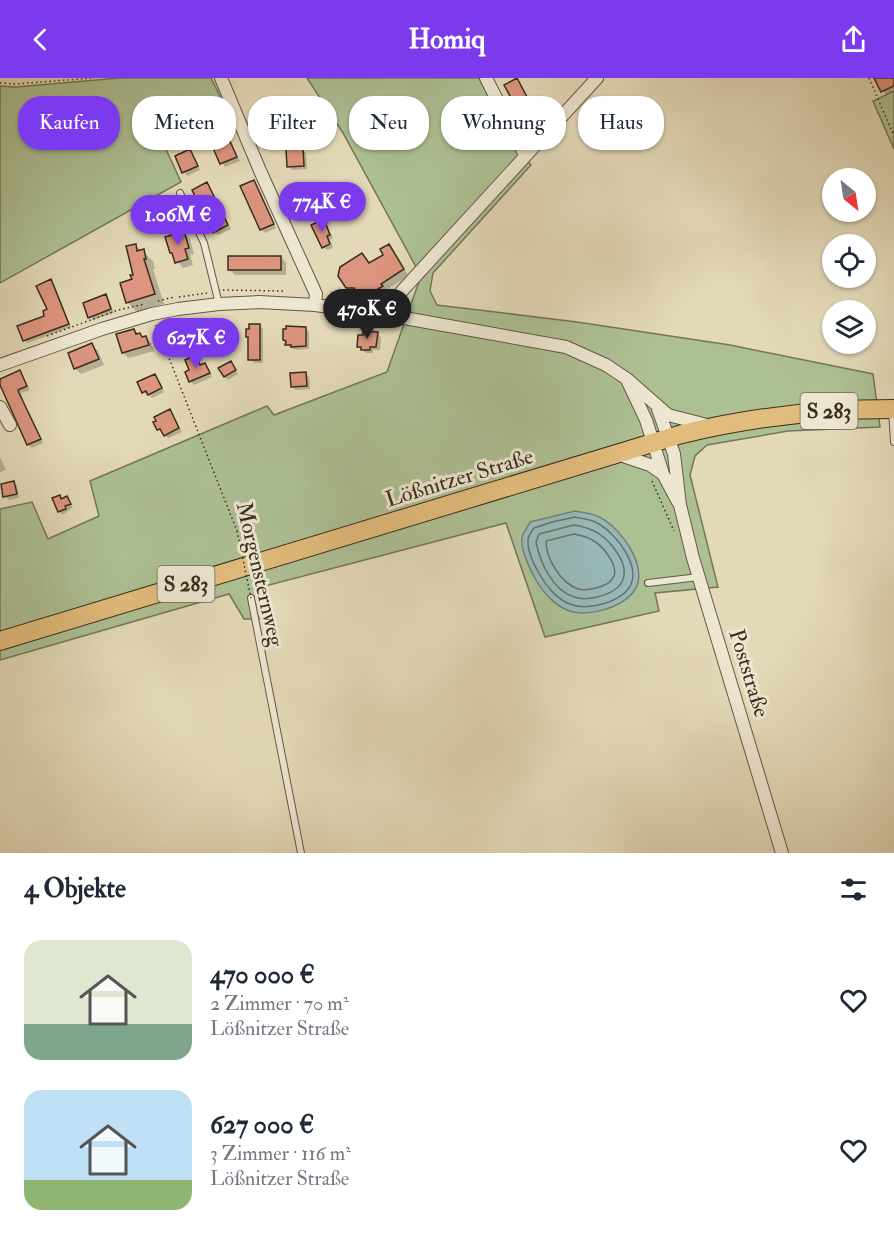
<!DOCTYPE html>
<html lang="de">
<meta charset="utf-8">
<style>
:root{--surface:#fff;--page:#f2f2f3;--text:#1f2937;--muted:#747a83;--accent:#7c3aed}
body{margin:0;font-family:"IM FELL Double Pica",serif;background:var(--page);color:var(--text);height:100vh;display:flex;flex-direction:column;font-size:22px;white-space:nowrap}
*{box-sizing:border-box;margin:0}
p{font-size:20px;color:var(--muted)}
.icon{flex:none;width:33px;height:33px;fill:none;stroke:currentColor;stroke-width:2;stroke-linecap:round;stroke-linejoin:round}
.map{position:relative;height:775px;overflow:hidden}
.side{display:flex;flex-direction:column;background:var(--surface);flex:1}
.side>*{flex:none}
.guide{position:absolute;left:18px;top:18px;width:858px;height:54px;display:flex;gap:12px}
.needle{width:39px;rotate:150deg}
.tools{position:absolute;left:822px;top:90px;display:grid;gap:12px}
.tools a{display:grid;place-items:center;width:54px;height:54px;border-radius:50%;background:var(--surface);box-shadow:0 2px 4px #0004;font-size:30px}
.price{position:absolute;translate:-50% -51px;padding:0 14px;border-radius:21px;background:var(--accent);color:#fff;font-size:20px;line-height:39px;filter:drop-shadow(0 2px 3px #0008)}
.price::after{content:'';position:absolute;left:50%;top:36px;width:18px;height:14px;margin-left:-9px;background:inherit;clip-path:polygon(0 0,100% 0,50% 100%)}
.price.on{background:#222;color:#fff}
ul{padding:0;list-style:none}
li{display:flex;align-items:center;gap:18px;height:150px;padding:0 24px}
li span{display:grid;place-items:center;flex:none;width:168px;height:120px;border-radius:18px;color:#555}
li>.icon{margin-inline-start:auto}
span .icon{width:72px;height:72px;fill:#fffc;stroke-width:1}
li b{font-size:26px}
h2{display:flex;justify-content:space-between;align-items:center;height:72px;padding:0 24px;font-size:26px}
.chip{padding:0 21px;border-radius:24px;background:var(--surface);box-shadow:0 2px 4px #0004;font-size:21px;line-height:54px}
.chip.on{background:var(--accent);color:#fff}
header{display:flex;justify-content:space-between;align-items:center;height:78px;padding:0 24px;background:var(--accent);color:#fff;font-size:27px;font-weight:800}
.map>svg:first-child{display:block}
.green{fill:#adc094;stroke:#747658;stroke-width:1.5}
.water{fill:#98b8b8;stroke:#72807a;stroke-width:1.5}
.shadow{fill:#0003}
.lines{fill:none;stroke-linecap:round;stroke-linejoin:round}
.shore{stroke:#69726a;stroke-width:1.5}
.building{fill:#dc957e;stroke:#3a2c1d;stroke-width:1.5}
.lane-casing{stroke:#645744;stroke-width:8}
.street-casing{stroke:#645744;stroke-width:14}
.primary-casing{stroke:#3a2c1d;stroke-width:20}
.path{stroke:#3a2c1d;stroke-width:1.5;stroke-dasharray:1.5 3;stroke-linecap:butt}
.lane{stroke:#ede6d1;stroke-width:6}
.street{stroke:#ede6d1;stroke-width:12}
.primary{stroke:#e2bc7c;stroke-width:18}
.path-bridge{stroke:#3a2c1d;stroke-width:1.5;stroke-dasharray:1.5 3;stroke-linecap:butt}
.labels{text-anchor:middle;stroke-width:6;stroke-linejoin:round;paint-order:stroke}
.shield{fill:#ede6d1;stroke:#706453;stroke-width:1.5}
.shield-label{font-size:21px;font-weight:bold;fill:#3a2c1d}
.street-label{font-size:22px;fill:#3a2c1d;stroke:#ede6d1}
</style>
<header><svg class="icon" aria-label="back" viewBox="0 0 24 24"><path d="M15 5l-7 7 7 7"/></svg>Homiq<svg class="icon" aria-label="share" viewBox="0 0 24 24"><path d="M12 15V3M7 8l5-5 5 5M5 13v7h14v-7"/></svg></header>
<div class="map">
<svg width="894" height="775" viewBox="0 0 894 775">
<rect width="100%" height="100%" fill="#e3d9b8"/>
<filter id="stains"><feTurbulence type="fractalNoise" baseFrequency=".00333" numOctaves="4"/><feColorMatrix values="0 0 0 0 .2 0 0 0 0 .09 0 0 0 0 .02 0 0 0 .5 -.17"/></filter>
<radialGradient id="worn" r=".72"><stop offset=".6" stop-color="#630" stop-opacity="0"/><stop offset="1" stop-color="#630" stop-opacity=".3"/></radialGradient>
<path class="green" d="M119 0H211L235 49 164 67 181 104 0 205V8L16 9Z
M307 0H479L516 70 531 87 433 195 430 213 437 227 577 244 730 267 873 296 880 349 788 353 707 367 695 378 690 397 718 509 655 515 659 533 545 559 506 445 265 508 262 541H244L229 516 0 582V431L32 424 48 461 99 438 90 403 267 328 274 337 387 294 421 198 343 55Z
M894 13V71L873 23Z"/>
<path class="water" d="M575 433C582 435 591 435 597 438 619 447 651 490 634 513 622 530 586 540 567 532 554 527 541 512 535 500 530 492 520 469 522 460 522 456 528 449 530 444Z"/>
<path class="shadow" d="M876 0H894V13L886 17Z
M306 29 310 33 315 49 297 55 293 51Z
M230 64 240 83 225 89 215 71Z
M302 71 306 75 307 91 292 92 289 88Z
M190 73 200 92 187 98 177 79Z
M254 104 257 107 276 150 265 155 261 151Z
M207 106 231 151 218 157 214 154Z
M301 122 310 139 300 144 296 140Z
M324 143 333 160 330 162 333 170 327 172 323 169Z
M184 155 190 161 194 176 190 177 193 187 183 190 171 175Z
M135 167 153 183 155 191H153L164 226 137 234 127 224 135 198Z
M388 168 409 198 386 212 388 214 372 224H366L359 216H353L347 210 362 177 370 186 385 177Z
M281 179 286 185V197H235L230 192Z
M51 202 54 206 71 249 28 265 24 262 46 238Z
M105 218 109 222 114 235 93 242 90 239Z
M221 244 225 247 227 263 212 265 209 262Z
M260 247 263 251V285H254L250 281Z
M189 249 192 253 195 268 179 269 175 265Z
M306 250 309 254V271L297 272 291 270 284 262Z
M134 252 151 265 154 273 129 280 123 275Z
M377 255 381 259 380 272H373V275H366L358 268Z
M92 267 98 273 104 287 81 296 75 291 70 276Z
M196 279 202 288 205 287 209 290 212 299 194 307 190 303 191 293Z
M230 284 238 296 228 302 225 299Z
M20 294 30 312 21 315 22 320 43 365 32 370 28 367 0 303Z
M306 296 309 299 310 311 296 312 292 309Z
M158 302 164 314 152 320 149 317 147 318 144 314Z
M170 333 182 354 168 360 159 351Z
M0 379 6 392 0 394Z
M14 405 17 408 19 420 9 422 5 418Z
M59 418 63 422 67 420 73 429 63 437 59 433Z"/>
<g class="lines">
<path class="shore" d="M575 439C582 441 591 441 597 445 615 454 643 489 629 510 618 525 587 533 570 526 558 522 546 508 540 497 535 489 527 473 528 462 528 458 532 453 534 450L552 444Z
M574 447C591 450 602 455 613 469 632 493 627 512 597 519 589 521 582 522 574 519 552 512 540 484 536 464L539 456Z
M574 456C590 459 599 464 608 477 620 494 616 505 596 510 590 511 584 513 578 511 561 505 546 481 546 463Z"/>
</g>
<path class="building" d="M517 0 537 38 525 45 504 7Z
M874 0H894V8L881 14Z
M307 27 313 45 292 52 286 34Z
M230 63 237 79 220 86 213 70Z
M303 70 304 88 287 89 286 71Z
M190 71 198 88 182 95 175 78Z
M254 102 274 146 260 152 240 108Z
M207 104 228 147 213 155 192 112Z
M301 120 308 136 295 141 288 126Z
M324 141 330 157 327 158 330 166 322 170 311 147Z
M184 153 189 170 185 171 188 181 175 185 172 175H170L165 159Z
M136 166 137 173 144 171 146 181H144L155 216 126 225 120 205 132 201 130 197H133L126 168Z
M389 166 404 191 381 206 383 208 365 219 359 218 354 210H346L338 198 340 189 362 175 369 185 383 177 380 171Z
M228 178H281V192H228Z
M51 201 69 246 23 263 17 248 44 238 43 233 47 231 36 208Z
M106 216 111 231 88 240 83 225Z
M222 242 225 260 207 263 205 245Z
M249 246H260V282H248V259H246V251H249Z
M189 247 192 265 174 266 172 251Z
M286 248 306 249V268L291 269V267H285L286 263 283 262V251H286Z
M134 251 136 256 140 255 142 259 146 258 149 267 122 275 116 256Z
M363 253 378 254 376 269H370V272H361V269H357L358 257H363Z
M92 265 99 281 74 291 68 275Z
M196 277 200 287 205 285 210 295 189 304 185 294 189 292 185 282Z
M231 283 236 292 224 299 218 290Z
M20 292 27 308 18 312 19 315 41 361 27 367 0 307V301Z
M306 294 307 308 291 309 290 295Z
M155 296 162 310 148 317 146 313 142 315 137 304Z
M170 331 179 350 164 358 160 351 157 352 153 344 156 343 154 339Z
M14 403 17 416 3 419 1 406Z
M60 417 61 421 67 418 71 426 65 428 66 431 58 434 52 420Z"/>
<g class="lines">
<defs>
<path id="lane" d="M180 115 204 165 219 226
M892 332 894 364
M648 505 699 499
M251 520 301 775"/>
<path id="street" d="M221 0 261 95 316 216 315 227
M486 0 525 77
M393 238 401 214 597 0
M0 287 102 251 152 236 178 231 219 226 259 224 315 227 393 238 566 269 606 287 627 301 668 337 707 347
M628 304 646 342 663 396 678 424
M0 329 10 347
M658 331 674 376 680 427 693 480 782 775
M617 376 650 387 663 396"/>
<path id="primary" d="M0 563 682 356C752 339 822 331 894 331"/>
</defs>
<use href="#lane" class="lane-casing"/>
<use href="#street" class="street-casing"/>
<use href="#primary" class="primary-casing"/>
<path class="path" d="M869 0 894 58
M0 5 15 6 94 0
M223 212 284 213
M179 219 207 215
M158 223 174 219
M371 224 389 212
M156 247 237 453
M47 258 118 232 145 226
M652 403 674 453"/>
<use href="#lane" class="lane"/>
<use href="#street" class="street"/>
<use href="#primary" class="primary"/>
<path class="path-bridge" d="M237 453 251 520"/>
</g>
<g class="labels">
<g class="shield">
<rect x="800.5" y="315" width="57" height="36" rx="4.5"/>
<rect x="157.5" y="488" width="57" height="36" rx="4.5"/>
</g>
<g class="shield-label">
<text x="829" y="340">S 283</text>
<text x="186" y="513">S 283</text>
</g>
<g class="street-label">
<text transform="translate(459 399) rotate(-17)" y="8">Lößnitzer Straße</text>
<text transform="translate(261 496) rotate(77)" y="8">Morgensternweg</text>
<text transform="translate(750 595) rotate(73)" y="8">Poststraße</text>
</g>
</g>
<rect width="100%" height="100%" filter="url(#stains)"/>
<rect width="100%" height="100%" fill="url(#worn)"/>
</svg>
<div class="tools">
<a><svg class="needle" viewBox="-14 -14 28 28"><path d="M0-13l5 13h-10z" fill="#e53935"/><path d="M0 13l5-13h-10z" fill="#747a83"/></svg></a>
<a><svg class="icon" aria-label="locate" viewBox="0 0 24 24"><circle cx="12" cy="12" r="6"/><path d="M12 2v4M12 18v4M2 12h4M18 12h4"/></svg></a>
<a><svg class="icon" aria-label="layers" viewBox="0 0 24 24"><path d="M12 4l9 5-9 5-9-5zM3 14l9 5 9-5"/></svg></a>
</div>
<b class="price" style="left:322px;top:155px">774K €</b>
<b class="price" style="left:178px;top:168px">1.06M €</b>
<b class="price on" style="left:367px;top:262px">470K €</b>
<b class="price" style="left:196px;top:291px">627K €</b>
<div class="guide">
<a class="chip on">Kaufen</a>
<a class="chip">Mieten</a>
<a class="chip">Filter</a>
<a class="chip">Neu</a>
<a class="chip">Wohnung</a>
<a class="chip">Haus</a>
</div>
</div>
<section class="side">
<h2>4 Objekte<svg class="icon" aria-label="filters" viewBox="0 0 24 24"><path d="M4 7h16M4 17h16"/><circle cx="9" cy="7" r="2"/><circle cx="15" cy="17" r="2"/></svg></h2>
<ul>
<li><span style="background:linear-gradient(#dfe7d0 70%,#7fa58c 0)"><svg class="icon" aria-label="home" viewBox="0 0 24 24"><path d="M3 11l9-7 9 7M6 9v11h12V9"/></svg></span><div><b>470 000 €</b><p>2 Zimmer · 70 m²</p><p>Lößnitzer Straße</p></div><svg class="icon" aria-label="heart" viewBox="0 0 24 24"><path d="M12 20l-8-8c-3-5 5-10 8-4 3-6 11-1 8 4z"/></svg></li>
<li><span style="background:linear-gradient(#bfe0f5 75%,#8fb573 0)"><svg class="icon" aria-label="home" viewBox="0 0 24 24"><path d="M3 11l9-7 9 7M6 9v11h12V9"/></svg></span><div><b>627 000 €</b><p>3 Zimmer · 116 m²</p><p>Lößnitzer Straße</p></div><svg class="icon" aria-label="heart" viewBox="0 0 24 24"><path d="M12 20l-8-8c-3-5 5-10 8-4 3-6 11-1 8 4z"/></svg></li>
</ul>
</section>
